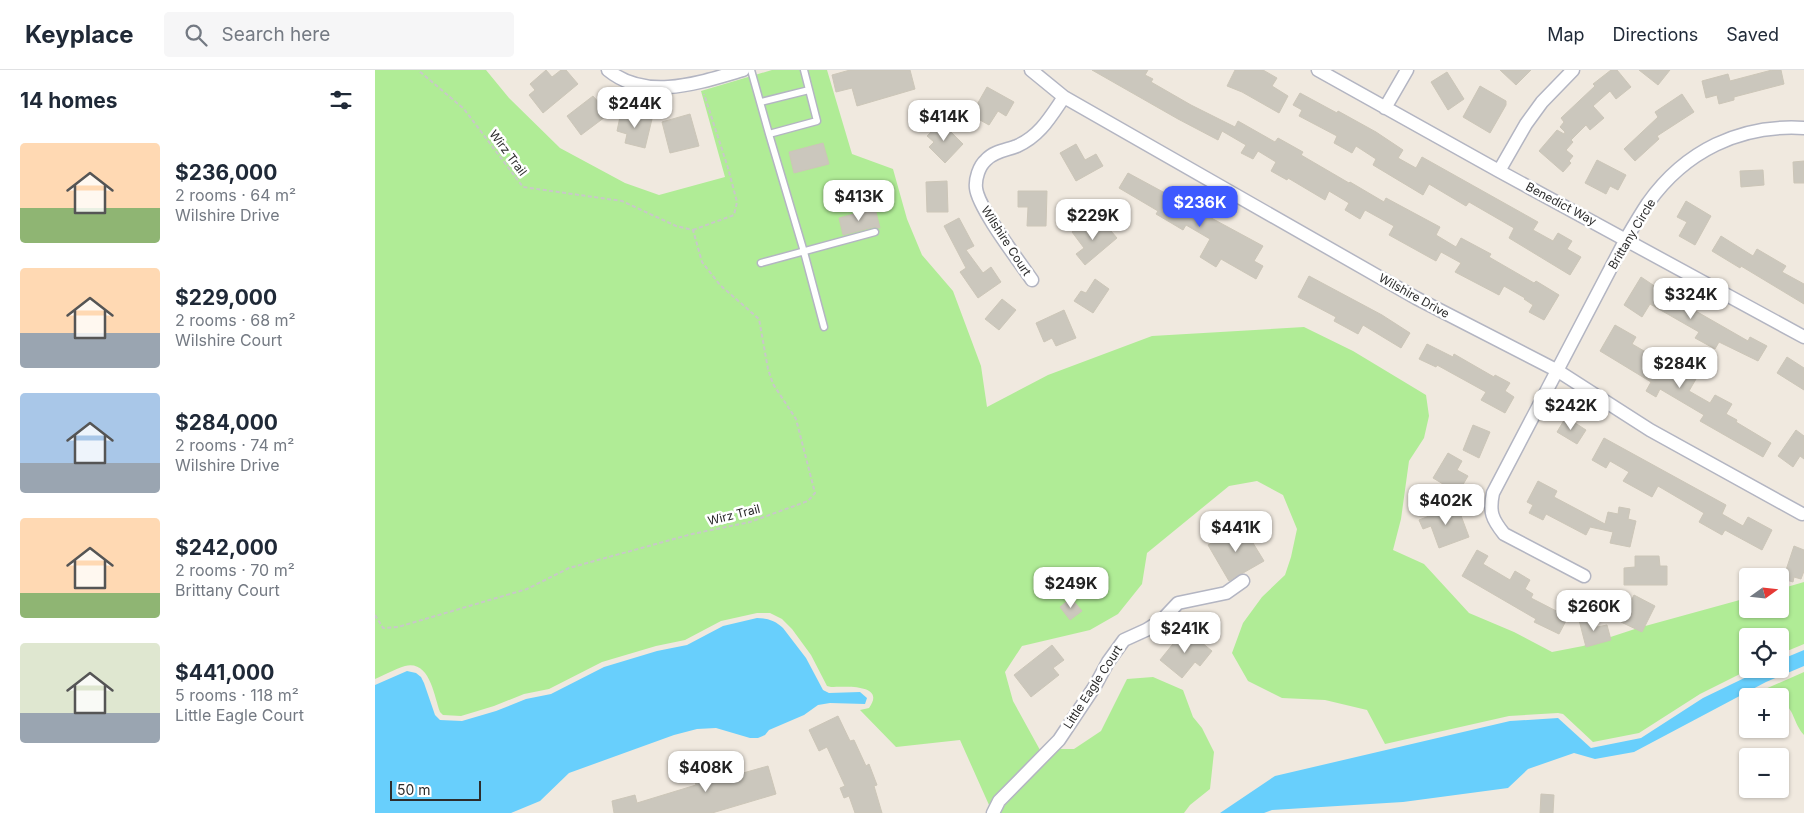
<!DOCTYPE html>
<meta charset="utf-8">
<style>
:root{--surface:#fff;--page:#f6f6f7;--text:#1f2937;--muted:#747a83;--line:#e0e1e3;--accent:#3d59ff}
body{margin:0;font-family:Inter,sans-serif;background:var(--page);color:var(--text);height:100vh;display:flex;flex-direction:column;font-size:19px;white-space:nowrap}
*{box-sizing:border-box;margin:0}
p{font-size:16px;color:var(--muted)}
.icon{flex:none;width:28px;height:28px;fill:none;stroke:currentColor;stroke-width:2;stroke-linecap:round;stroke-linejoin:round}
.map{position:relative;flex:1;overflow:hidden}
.sheet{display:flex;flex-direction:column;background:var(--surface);width:375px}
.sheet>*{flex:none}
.needle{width:32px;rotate:75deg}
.buttons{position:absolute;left:1364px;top:498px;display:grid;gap:10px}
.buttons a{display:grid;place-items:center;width:50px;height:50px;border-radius:5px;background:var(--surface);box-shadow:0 1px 4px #0004;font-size:25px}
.scale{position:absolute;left:15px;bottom:12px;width:91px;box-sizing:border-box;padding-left:5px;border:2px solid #2d2d2d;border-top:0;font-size:14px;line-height:18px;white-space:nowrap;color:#2d2d2d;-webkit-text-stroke:4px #fff;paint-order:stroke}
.price{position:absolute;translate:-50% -42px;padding:0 11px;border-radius:10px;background:#fff;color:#222;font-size:16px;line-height:32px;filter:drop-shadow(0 1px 2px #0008)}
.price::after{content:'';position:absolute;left:50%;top:30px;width:15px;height:11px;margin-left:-8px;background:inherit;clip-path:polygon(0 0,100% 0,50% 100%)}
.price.selected{background:var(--accent);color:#fff}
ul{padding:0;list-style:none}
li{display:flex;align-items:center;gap:15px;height:125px;padding:0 20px}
li span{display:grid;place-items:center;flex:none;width:140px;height:100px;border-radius:5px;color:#555}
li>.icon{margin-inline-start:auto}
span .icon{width:60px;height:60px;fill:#fffc;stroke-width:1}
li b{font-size:21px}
h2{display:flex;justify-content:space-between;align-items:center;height:60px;padding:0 20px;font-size:21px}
header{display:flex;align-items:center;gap:30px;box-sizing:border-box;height:70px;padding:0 25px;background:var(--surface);border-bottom:1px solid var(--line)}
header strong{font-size:24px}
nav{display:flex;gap:28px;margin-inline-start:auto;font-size:18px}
.search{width:350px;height:45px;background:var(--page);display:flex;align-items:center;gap:12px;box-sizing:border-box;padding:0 18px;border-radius:5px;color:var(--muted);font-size:19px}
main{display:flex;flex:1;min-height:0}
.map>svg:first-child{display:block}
.green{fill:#b0ec96}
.water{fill:#68cffc}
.building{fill:#cbc7bd;stroke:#ccc6b8}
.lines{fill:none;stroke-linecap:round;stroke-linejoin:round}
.lane-casing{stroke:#b3b5c2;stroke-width:9}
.street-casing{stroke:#b3b5c2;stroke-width:15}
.path{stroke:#c8c8c8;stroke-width:2;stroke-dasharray:4 2.5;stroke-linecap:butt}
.lane{stroke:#fff;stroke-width:6}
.street{stroke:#fff;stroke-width:12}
.labels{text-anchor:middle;stroke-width:5;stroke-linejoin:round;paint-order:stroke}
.street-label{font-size:12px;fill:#2d2d2d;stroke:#fff}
</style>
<header>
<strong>Keyplace</strong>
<div class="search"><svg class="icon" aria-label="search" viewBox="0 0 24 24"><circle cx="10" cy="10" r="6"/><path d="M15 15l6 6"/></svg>Search here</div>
<nav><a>Map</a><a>Directions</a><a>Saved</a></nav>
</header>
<main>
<section class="sheet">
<h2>14 homes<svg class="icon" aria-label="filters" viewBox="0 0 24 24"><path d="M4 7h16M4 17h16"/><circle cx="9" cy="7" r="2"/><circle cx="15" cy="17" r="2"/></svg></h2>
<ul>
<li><span style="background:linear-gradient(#ffd9b3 65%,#8fb573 0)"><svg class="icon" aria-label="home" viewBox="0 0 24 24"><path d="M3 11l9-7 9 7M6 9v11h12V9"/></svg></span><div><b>$236,000</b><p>2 rooms · 64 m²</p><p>Wilshire Drive</p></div></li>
<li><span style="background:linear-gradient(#ffd9b3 65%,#9aa5b1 0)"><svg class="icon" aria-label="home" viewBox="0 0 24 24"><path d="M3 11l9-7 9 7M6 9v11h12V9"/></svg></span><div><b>$229,000</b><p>2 rooms · 68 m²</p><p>Wilshire Court</p></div></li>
<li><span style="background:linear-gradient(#a9c7e8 70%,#9aa5b1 0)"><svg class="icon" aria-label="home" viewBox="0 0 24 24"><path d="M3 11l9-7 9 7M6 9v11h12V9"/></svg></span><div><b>$284,000</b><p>2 rooms · 74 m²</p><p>Wilshire Drive</p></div></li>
<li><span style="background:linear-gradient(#ffd9b3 75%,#8fb573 0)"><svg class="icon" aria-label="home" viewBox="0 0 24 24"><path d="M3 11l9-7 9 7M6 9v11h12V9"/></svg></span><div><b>$242,000</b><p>2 rooms · 70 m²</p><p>Brittany Court</p></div></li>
<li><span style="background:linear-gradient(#dfe7d0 70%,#9aa5b1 0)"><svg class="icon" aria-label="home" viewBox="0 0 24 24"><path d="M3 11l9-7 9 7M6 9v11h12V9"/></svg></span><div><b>$441,000</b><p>5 rooms · 118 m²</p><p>Little Eagle Court</p></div></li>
</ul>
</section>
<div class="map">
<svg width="1429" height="743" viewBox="0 0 1429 743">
<rect width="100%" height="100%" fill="#f0e9df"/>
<path class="green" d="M0 0H111L134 28 185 78 250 113 284 125 350 107 326 21 397 0H452L477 84 518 99 532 149 547 185 578 221 606 296 612 337 673 305 777 266 929 257 978 281 1051 325 1054 346 1049 368 1034 391 1026 449 1018 480 1049 494 1094 543 1139 562 1177 582 1208 576 1263 558 1372 528V539H1405V519L1429 512V574L1405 584V566H1372V599H1375L1325 624 1264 663 1218 672 1188 644 1183 643 1134 646 1010 674 992 640 950 630 907 628 873 611 857 583 868 553 887 527 910 505 916 487 922 459 908 425 882 411 854 416 772 483 767 514 743 544 715 560 647 576 630 602 638 631 665 680 619 727 614 735 585 670 521 677 485 640 494 638C512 613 468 617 456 617L452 616 436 585 417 559 407 549 395 543H382L346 551 310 570 281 576 227 592 174 619 149 624 119 636 86 646 68 645 65 642C59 626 55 590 30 596 20 599 9 605 0 609Z
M1429 602V665C1418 653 1420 639 1405 630V626L1381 623Z
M778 607 808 620 818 647 827 658 839 682 835 719 815 735 809 743H625L630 735 683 679H699L726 661 752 609Z"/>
<path class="water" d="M382 548C392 548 401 551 408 558L431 588 448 620 454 623 485 622 492 628 490 634 455 633 443 635 429 645 394 660 390 665 383 668H375L341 658 322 659 299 665 194 703 165 731 136 743H0V615L32 601 41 603 46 607 49 613 60 645 65 650 87 651 121 641 151 629 176 624 229 597 282 581 312 575 348 556Z
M1429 580V596L1391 612 1259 682 1220 689 1199 683 1153 699 1133 718 1028 732 897 740 889 743H845L900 706 1135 651 1183 648 1216 678 1266 668 1328 628 1388 599H1405V590Z"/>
<path class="building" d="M171 0 177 7 186 0H191L203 14 168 43 154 25 160 20 155 14Z
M475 0H535L540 19 482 36 477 18 461 22 457 5Z
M717 0H773L770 5 778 9 776 12 816 35 860 57 863 51 900 72 903 68 928 82 926 85 974 113 975 112 1009 132 1011 128 1065 157 1061 165 1081 177 1086 168 1116 184 1114 187 1159 213 1161 211 1184 225 1169 250 1154 242 1158 235 1149 229 1150 228 1129 216 1124 225 1080 202 1086 193 1066 182 1061 191 1014 165 1019 156 990 140 985 149 970 140 974 133 954 121 950 130 913 108 912 110 896 101 901 92 883 81 878 89 866 83 871 75 847 61 843 70 803 49Z
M860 0H888L902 8 897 16 913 26 904 43 867 22 852 16Z
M1125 0H1156L1141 15Z
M1236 0H1242L1256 17 1241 29 1235 21 1218 36 1229 48 1215 60 1211 55 1196 70 1198 72 1191 80 1198 86 1194 91 1196 93 1188 102 1164 81 1182 60 1189 64 1190 62 1185 57 1189 52 1186 48 1220 16 1218 14Z
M1264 0H1295L1283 15Z
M1397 0H1406L1409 14 1359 27V30L1344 34 1342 25 1331 28 1327 11 1353 4 1355 11Z
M1072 2 1089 29 1073 40 1056 12Z
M1105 16 1131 31V35L1115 63 1088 47Z
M612 17 639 32 631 46 623 41 614 55 596 45Z
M925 23 962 43 963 41 1001 62 1028 80 1023 88 1041 98 1047 87 1163 152 1158 160 1178 171 1183 163 1197 171 1192 179 1206 187 1195 205 1134 168 1139 158 1094 132 1091 136 1054 114 1048 125 998 95 1001 89 981 76 977 83 959 73 962 66 924 46 927 40 918 35Z
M1307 24 1319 42 1282 66 1284 69 1260 91 1249 79 1283 47 1280 42Z
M218 26 225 34 222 36 230 47 206 65 192 46Z
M246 42 277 49 270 78 250 73 252 64 242 61Z
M315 44 324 76 295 83 287 52Z
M566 52 588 74 570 93 554 77 559 72 552 66Z
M448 73 454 94 419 103 414 82Z
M701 74 710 90 721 84 728 96 701 111 685 83Z
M1222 90 1251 105 1243 120 1235 116 1231 124 1210 113Z
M1429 91V113H1419L1418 92Z
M1388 100 1389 115 1366 117 1365 101Z
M753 103 888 176 879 191 888 196 881 209 846 189 841 197 825 187 835 169 811 155 808 160 781 144 783 141 744 118Z
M572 111 573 142H552L551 112Z
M643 121H672L671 156H652L653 137H643Z
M1311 131 1336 146 1320 175 1304 166 1312 152 1302 147Z
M500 138 505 158 499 157 468 165 464 148Z
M584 148 599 176 591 180 608 203 616 197 626 212 603 228 585 202 591 198 569 156Z
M713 150 722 161 730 154 742 168 710 195 701 184 709 178 697 162Z
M1346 166 1378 186 1382 179 1411 196 1407 202 1429 214V234L1366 196 1365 198 1337 181Z
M934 206 1007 245 1035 263 1026 278 988 255 983 264 959 251 961 247 923 227Z
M1266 207 1284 219V220L1373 271 1375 267 1392 276 1383 291 1344 272 1340 279 1320 268 1324 262 1275 234 1267 247 1249 235Z
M720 209 734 219 718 243 699 231 706 221 711 223Z
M627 229 641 240 624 260 610 249Z
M689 240 701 268 681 276 677 268 669 272 661 253Z
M1240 255 1261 267 1257 274 1307 303 1308 301 1321 309 1314 321 1335 333 1340 325 1357 334 1351 344 1362 350 1361 352 1396 373 1388 387 1325 351 1329 345 1285 319 1281 327 1271 321 1276 312 1225 281Z
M1052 274 1078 287 1079 284 1119 307 1120 305 1135 313 1130 321 1139 327 1130 343 1106 330 1111 322 1062 295 1061 297 1044 289Z
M1412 287 1429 298V320L1402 303Z
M1191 347 1211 360 1202 374 1182 362Z
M1098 355 1115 362 1104 388 1088 380Z
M1421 360 1429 366V389L1425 386 1418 397 1403 386Z
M1229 368 1351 435 1347 444 1368 456 1373 447 1397 460 1387 480 1350 460 1347 465 1324 452 1329 443 1283 416 1277 427 1248 411 1254 402 1235 391 1231 398 1217 390Z
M1073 383 1087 391 1082 400 1093 406 1083 423 1058 408Z
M1163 411 1182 421 1179 427 1230 454 1233 442 1243 444 1244 437 1255 439 1253 449 1261 451 1255 477 1235 473 1238 462 1215 457 1211 465 1171 444 1168 450 1154 443 1158 435 1152 432Z
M1082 435 1094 467 1064 478 1056 456 1048 459 1044 450Z
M867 455 889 491 854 511 833 475Z
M1419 476 1429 480V501L1426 509 1419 507 1418 512 1408 509Z
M1102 480 1113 486 1108 494 1135 510 1140 501 1155 510 1150 519 1158 524 1156 528 1193 547 1184 564 1159 552 1161 549 1087 506Z
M1260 486H1284L1285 496H1292V515H1249V498L1260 497Z
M1259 525 1280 536 1267 562 1246 552Z
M696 528 707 541 695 550 685 537Z
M1219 546 1222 557 1232 555 1236 570 1211 577 1204 550Z
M810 559 837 581 825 596 820 592 807 608 785 590Z
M677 575 689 590 678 598 684 605 656 627 639 605Z
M463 646 475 671 479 670 491 696 494 694 502 715 499 716 507 743H480L474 726 469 728 465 718 470 716 452 677 444 681 434 660Z
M335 692 337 702 365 694 368 703 393 696 401 724 337 743H239L237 731 260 725 262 733 321 715 316 697Z
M1166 724 1179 725 1178 743H1165Z"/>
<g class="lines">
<defs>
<path id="lane" d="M376 0 394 64 442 51 429 0
M386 32 434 20
M394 64 429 182 449 257
M386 193 500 162"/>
<path id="street" d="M233 0C272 32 326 12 368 0
M656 0 689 27 1041 228 1183 301 1275 360 1427 444
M943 0 1124 101 1429 267
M1010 38 1032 0
M1124 101 1151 54 1167 32 1198 0
M657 210C644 191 603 138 601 118 600 109 604 96 611 90 619 81 632 80 642 76 665 66 676 46 689 27
M1209 506 1129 464C1117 449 1114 442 1118 423L1251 169C1258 157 1265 145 1273 133 1310 81 1365 54 1429 58
M618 743 624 731 684 670 720 616 733 592 749 570 771 560 787 550 803 533 851 523 868 511"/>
</defs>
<use href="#lane" class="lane-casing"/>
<use href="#street" class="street-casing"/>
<path class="path" d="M318 160 359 145 362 132 353 98 329 24
M0 545 8 558 23 557 152 519 194 498 317 464 375 452 433 431 440 423 421 349 398 314 393 299 384 249 345 215 327 192 318 160 301 156 247 131 148 117 89 39 43 0"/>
<use href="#lane" class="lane"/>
<use href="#street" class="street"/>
</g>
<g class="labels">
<g class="street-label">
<text transform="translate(133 83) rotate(53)" y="4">Wirz Trail</text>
<text transform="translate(1186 134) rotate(28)" y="4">Benedict Way</text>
<text transform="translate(1257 164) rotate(-59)" y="4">Brittany Circle</text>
<text transform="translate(631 171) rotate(57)" y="4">Wilshire Court</text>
<text transform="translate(1039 226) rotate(29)" y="4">Wilshire Drive</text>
<text transform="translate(359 445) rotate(-14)" y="4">Wirz Trail</text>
<text transform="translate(718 617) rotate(-57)" y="4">Little Eagle Court</text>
</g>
</g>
</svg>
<div class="buttons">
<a><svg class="needle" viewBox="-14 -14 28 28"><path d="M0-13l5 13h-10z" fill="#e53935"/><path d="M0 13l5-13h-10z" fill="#747a83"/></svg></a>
<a><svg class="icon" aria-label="locate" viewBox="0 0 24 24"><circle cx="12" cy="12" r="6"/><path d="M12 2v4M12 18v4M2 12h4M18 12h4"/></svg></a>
<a>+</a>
<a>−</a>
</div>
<div class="scale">50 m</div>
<b class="price" style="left:260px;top:59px">$244K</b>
<b class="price" style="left:569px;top:72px">$414K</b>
<b class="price" style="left:484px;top:152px">$413K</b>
<b class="price selected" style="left:825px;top:158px">$236K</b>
<b class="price" style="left:718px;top:171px">$229K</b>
<b class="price" style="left:1316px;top:250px">$324K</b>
<b class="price" style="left:1305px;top:319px">$284K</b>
<b class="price" style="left:1196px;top:361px">$242K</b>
<b class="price" style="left:1071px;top:456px">$402K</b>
<b class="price" style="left:861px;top:483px">$441K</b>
<b class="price" style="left:696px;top:539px">$249K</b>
<b class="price" style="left:1219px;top:562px">$260K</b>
<b class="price" style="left:810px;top:584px">$241K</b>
<b class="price" style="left:331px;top:723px">$408K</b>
</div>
</main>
